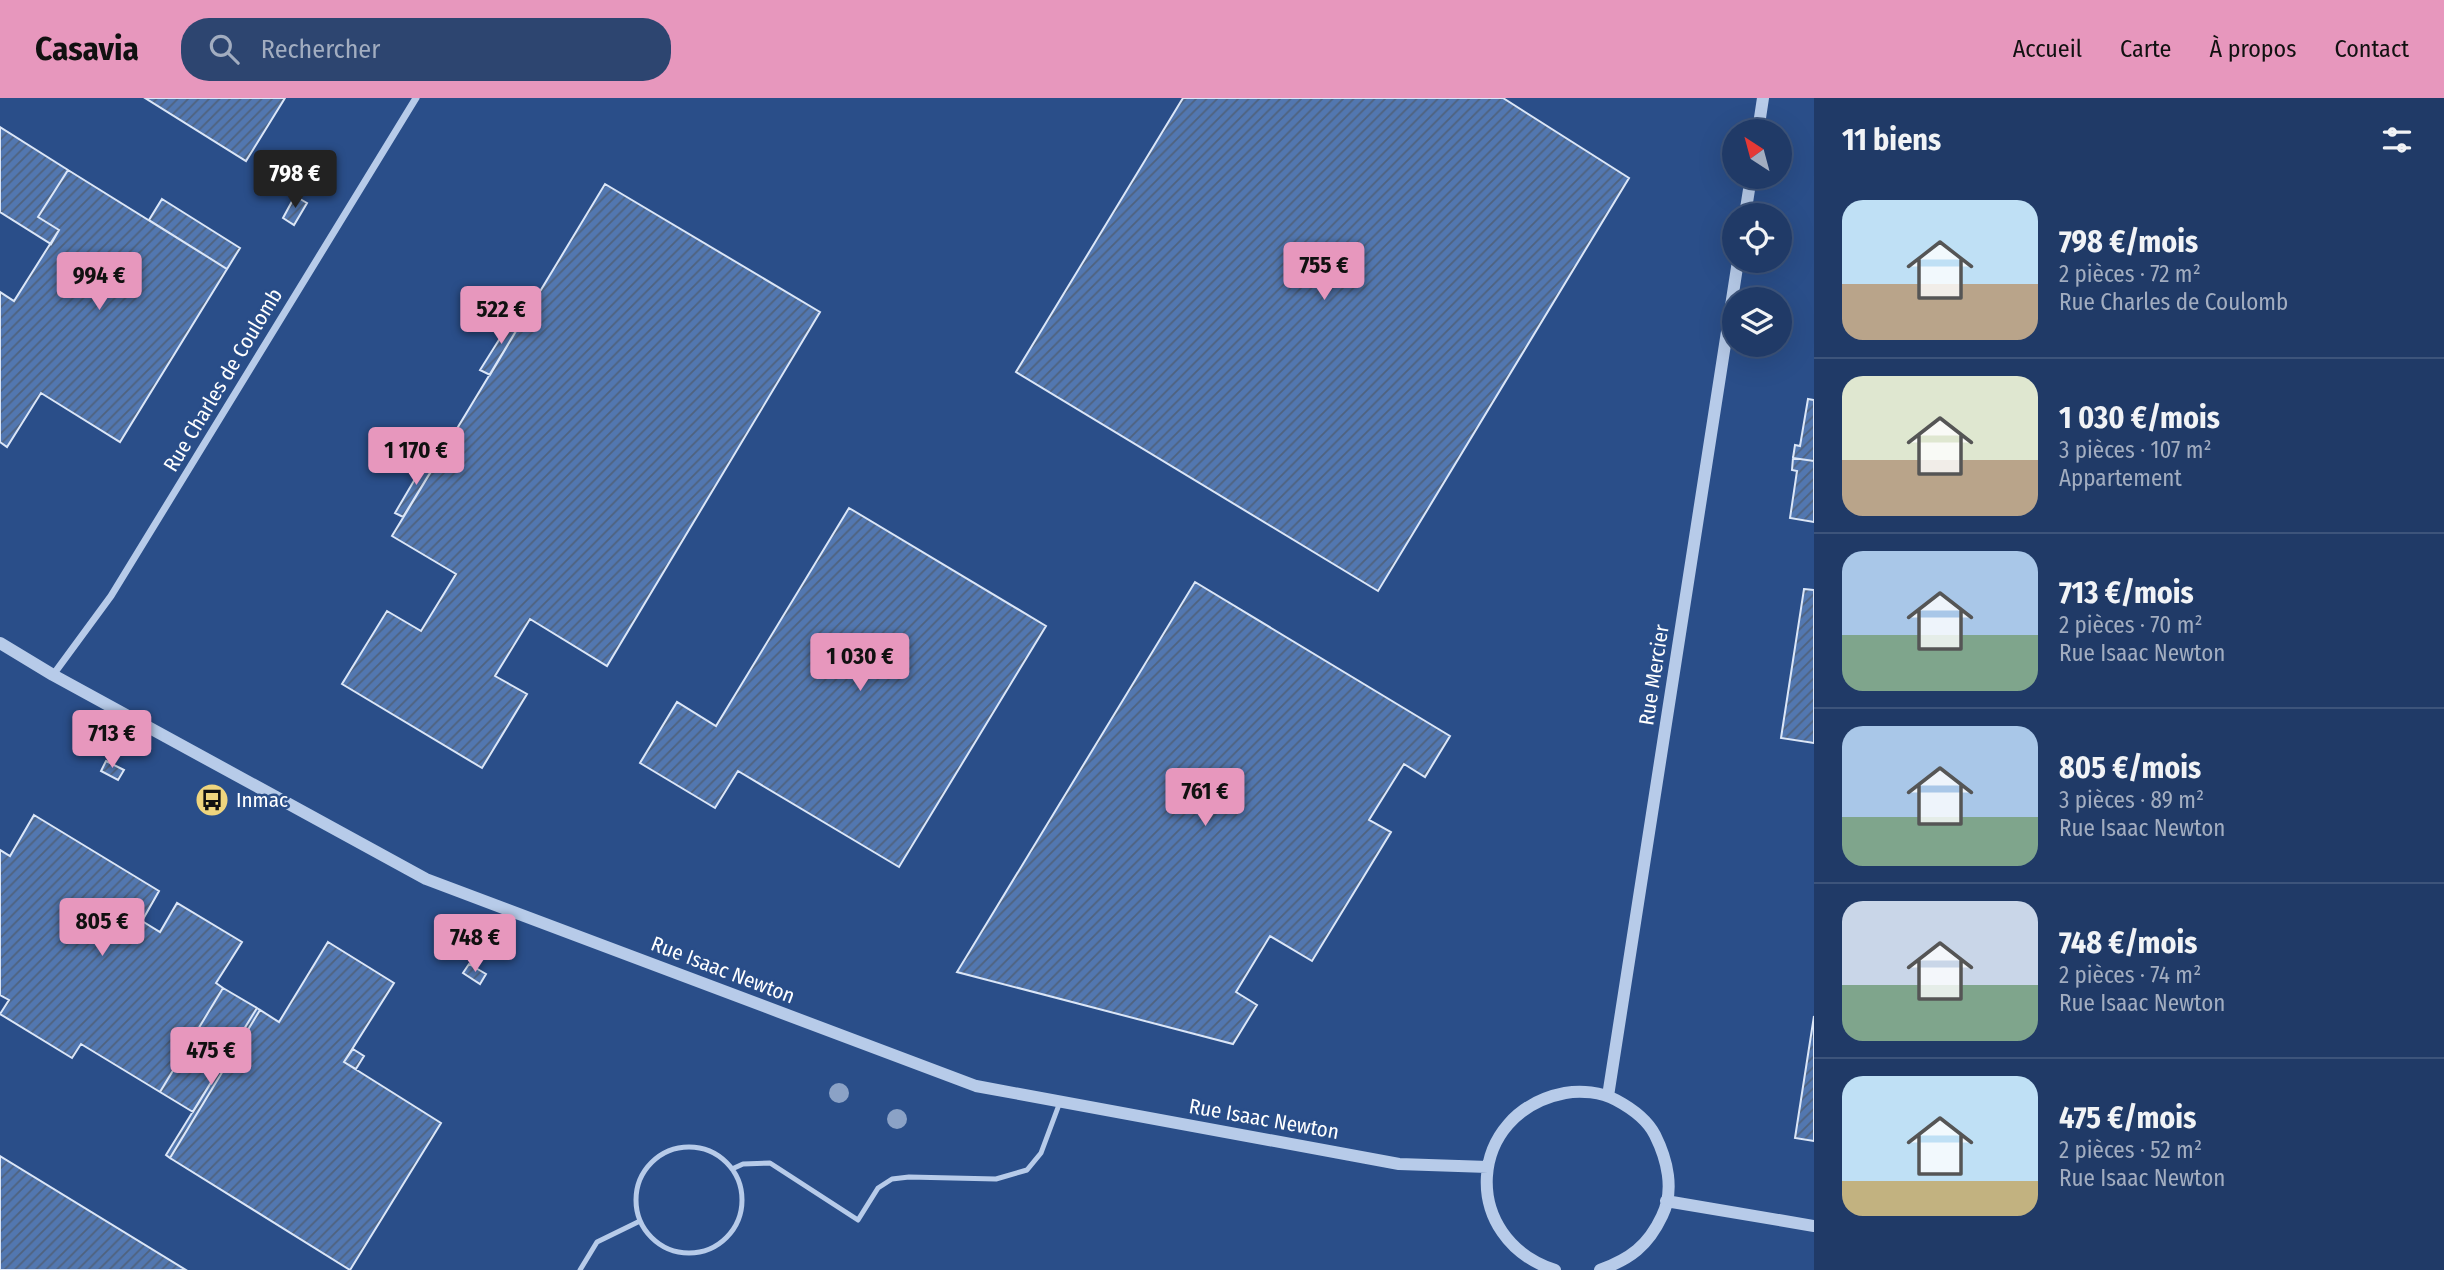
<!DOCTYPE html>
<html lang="fr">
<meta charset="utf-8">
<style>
:root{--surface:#203a67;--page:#2d4570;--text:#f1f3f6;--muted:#a2adc0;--line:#3d547b;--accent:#e797bd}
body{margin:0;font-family:"Fira Sans Condensed",sans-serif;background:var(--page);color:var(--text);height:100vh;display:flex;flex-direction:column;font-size:26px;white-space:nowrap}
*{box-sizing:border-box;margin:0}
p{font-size:23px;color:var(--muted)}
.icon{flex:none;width:38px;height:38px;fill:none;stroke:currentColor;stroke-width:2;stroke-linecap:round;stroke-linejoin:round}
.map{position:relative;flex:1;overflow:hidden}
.details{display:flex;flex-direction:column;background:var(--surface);width:630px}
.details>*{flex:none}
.needle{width:46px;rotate:324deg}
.fabs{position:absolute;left:1722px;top:21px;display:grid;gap:14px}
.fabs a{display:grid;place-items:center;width:70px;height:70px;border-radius:50%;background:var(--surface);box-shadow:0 7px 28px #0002,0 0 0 2px var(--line);font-size:35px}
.price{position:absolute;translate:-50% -60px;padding:0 16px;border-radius:7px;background:var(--accent);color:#111;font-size:23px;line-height:46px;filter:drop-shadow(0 2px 4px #0008)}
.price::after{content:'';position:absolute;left:50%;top:42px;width:21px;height:16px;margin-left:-10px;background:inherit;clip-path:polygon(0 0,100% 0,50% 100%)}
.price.current{background:#222;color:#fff}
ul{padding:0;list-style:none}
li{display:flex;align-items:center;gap:21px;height:175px;padding:0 28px}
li+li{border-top:2px solid var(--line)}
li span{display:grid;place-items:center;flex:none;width:196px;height:140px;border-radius:21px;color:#555}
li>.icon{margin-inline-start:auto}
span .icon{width:84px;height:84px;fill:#fffc;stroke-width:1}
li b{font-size:30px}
h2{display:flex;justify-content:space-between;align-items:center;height:84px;padding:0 28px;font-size:30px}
header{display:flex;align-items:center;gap:42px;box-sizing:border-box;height:98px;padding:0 35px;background:var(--accent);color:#111}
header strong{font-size:33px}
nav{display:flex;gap:38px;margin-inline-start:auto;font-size:24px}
.search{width:490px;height:63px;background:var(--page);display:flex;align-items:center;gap:18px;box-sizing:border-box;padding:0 24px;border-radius:28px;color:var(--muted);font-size:26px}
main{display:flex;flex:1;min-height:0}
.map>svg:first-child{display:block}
.building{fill:url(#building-hatch);stroke:#dbe6f7;stroke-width:2}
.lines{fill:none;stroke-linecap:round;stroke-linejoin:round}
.service{stroke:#b7cbe9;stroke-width:5}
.minor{stroke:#b7cbe9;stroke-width:7}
.tertiary{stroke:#b7cbe9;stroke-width:12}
.tree{fill:#8ba2c6}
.labels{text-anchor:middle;stroke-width:5;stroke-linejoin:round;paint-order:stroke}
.street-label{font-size:21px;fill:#fff;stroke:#2a4e89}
.poi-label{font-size:21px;fill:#fff;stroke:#2a4e89;text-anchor:start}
</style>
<header>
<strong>Casavia</strong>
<div class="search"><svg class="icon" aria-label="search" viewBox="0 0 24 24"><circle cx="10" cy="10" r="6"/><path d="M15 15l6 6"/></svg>Rechercher</div>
<nav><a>Accueil</a><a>Carte</a><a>À propos</a><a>Contact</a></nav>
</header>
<main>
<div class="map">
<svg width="1814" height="1172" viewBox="0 0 1814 1172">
<defs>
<pattern id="building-hatch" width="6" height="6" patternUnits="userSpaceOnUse" patternTransform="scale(1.75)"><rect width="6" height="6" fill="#5277b0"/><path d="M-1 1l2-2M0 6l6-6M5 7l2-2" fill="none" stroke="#4f627e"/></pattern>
</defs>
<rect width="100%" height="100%" fill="#2a4e89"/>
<path class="building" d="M145 0H285L246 63Z
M1183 0H1503L1629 80 1378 493 1016 274Z
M0 29 68 72 38 119 59 132 51 146 0 114Z
M68 72 227 171 120 344 41 295 7 349 0 344V194L14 203 59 132 38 119Z
M605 86 820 214 607 568 530 521 495 578 527 596 482 670 342 586 387 513 421 533 456 476 392 438Z
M295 98 307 105 294 127 283 120Z
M162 101 240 150 227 171 149 122Z
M514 218 522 223 490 277 480 272Z
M1808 301 1814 302V363L1793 360 1795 347 1800 348Z
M428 359 436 365 403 419 395 415Z
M1793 360 1814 363V424L1790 420 1797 373 1792 372Z
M849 410 1046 528 899 769 738 673 715 710 640 665 677 604 716 628Z
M1195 484 1450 638 1425 679 1404 666 1369 722 1391 734 1312 863 1270 838 1236 894 1257 907 1233 946 957 874Z
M1804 491 1814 492V645L1781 640Z
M106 663 124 672 118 682 101 673Z
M34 717 159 793 142 823 160 834 177 805 242 844 216 885 223 890 160 994 81 946 72 960 0 916 9 902 0 897V752L10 758Z
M328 844 394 885 344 964 441 1025 350 1172 170 1060 260 912 279 924Z
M469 866 486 876 480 886 463 875Z
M223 890 257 910 193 1014 160 994Z
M257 910 260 912 170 1060 166 1057Z
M1814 918V1043L1795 1040Z
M353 951 364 958 356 971 344 964Z
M0 1058 186 1172H0Z"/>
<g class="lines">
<path class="service" d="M636 1102a53 53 0 1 1 106 0a53 53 0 1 1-106 0Z
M732 1071 743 1066 770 1065 858 1122 878 1090 892 1081 909 1079 996 1081 1027 1072 1041 1055 1060 1004
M580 1172 597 1144 640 1123"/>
<path class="minor" d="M53 577 111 498 416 0"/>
<path class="tertiary" d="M1758 33 1763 0
M1745 117 1751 79
M0 545 53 577 426 781 976 988 1399 1066 1488 1069
M1608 998 1738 163
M1666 1103 1814 1128
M1555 1172C1459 1141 1466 1014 1565 995 1581 992 1601 994 1616 1002 1631 1010 1647 1021 1655 1037 1667 1061 1675 1092 1662 1118 1648 1148 1630 1161 1600 1172"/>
</g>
<g class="tree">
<circle cx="839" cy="995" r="10"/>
<circle cx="897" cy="1021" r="10"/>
</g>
<defs>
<symbol id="bus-disc" viewBox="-11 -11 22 22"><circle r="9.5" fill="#efd57e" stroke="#2a4e89"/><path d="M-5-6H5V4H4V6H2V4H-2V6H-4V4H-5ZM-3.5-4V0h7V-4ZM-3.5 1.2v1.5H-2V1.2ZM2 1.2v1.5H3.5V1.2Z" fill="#111"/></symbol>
</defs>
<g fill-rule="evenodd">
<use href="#bus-disc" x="193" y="683" width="38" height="38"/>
</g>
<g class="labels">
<g class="street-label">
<text transform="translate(223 282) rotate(-59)" y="7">Rue Charles de Coulomb</text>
<text transform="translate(1654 577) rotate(-81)" y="7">Rue Mercier</text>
<text transform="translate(723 872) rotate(21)" y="7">Rue Isaac Newton</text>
<text transform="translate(1264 1021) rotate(10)" y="7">Rue Isaac Newton</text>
</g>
<g class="poi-label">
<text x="236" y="709">Inmac</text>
</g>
</g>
</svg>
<div class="fabs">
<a><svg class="needle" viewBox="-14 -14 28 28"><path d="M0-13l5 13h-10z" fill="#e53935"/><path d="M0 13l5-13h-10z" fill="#a2adc0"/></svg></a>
<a><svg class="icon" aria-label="locate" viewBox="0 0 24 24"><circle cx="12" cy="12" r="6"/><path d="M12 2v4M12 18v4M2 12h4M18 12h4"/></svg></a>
<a><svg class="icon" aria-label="layers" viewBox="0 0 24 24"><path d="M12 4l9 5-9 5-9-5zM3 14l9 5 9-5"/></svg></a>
</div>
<b class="price current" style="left:295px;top:112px">798 €</b>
<b class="price" style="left:1324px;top:204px">755 €</b>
<b class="price" style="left:99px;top:214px">994 €</b>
<b class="price" style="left:501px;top:248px">522 €</b>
<b class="price" style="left:416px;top:389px">1 170 €</b>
<b class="price" style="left:860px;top:595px">1 030 €</b>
<b class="price" style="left:112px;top:672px">713 €</b>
<b class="price" style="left:1205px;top:730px">761 €</b>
<b class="price" style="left:102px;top:860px">805 €</b>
<b class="price" style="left:475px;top:876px">748 €</b>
<b class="price" style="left:211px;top:989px">475 €</b>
</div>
<section class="details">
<h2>11 biens<svg class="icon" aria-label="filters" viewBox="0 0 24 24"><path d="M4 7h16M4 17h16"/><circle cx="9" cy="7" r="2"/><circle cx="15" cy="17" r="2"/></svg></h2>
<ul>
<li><span style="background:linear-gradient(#bfe0f5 60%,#b9a48a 0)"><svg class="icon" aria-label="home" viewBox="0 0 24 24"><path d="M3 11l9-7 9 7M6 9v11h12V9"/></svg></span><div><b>798 €/mois</b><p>2 pièces · 72 m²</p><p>Rue Charles de Coulomb</p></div></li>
<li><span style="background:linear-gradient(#dfe7d0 60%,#b9a48a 0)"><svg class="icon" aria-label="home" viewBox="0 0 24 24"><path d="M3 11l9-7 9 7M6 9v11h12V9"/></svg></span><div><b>1 030 €/mois</b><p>3 pièces · 107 m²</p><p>Appartement</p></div></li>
<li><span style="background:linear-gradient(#a9c7e8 60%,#7fa58c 0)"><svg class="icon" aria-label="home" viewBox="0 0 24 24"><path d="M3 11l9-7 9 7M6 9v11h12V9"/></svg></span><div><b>713 €/mois</b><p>2 pièces · 70 m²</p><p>Rue Isaac Newton</p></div></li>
<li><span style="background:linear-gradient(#a9c7e8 65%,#7fa58c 0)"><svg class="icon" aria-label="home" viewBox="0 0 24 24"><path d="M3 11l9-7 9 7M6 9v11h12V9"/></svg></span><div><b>805 €/mois</b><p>3 pièces · 89 m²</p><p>Rue Isaac Newton</p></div></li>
<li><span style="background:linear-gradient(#c9d6e8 60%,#7fa58c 0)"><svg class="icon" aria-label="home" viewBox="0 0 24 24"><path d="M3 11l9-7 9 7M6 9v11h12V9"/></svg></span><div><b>748 €/mois</b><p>2 pièces · 74 m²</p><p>Rue Isaac Newton</p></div></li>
<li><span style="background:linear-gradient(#bfe0f5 75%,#c2b280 0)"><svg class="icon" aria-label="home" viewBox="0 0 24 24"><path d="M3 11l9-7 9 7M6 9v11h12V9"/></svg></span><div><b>475 €/mois</b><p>2 pièces · 52 m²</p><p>Rue Isaac Newton</p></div></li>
</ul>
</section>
</main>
